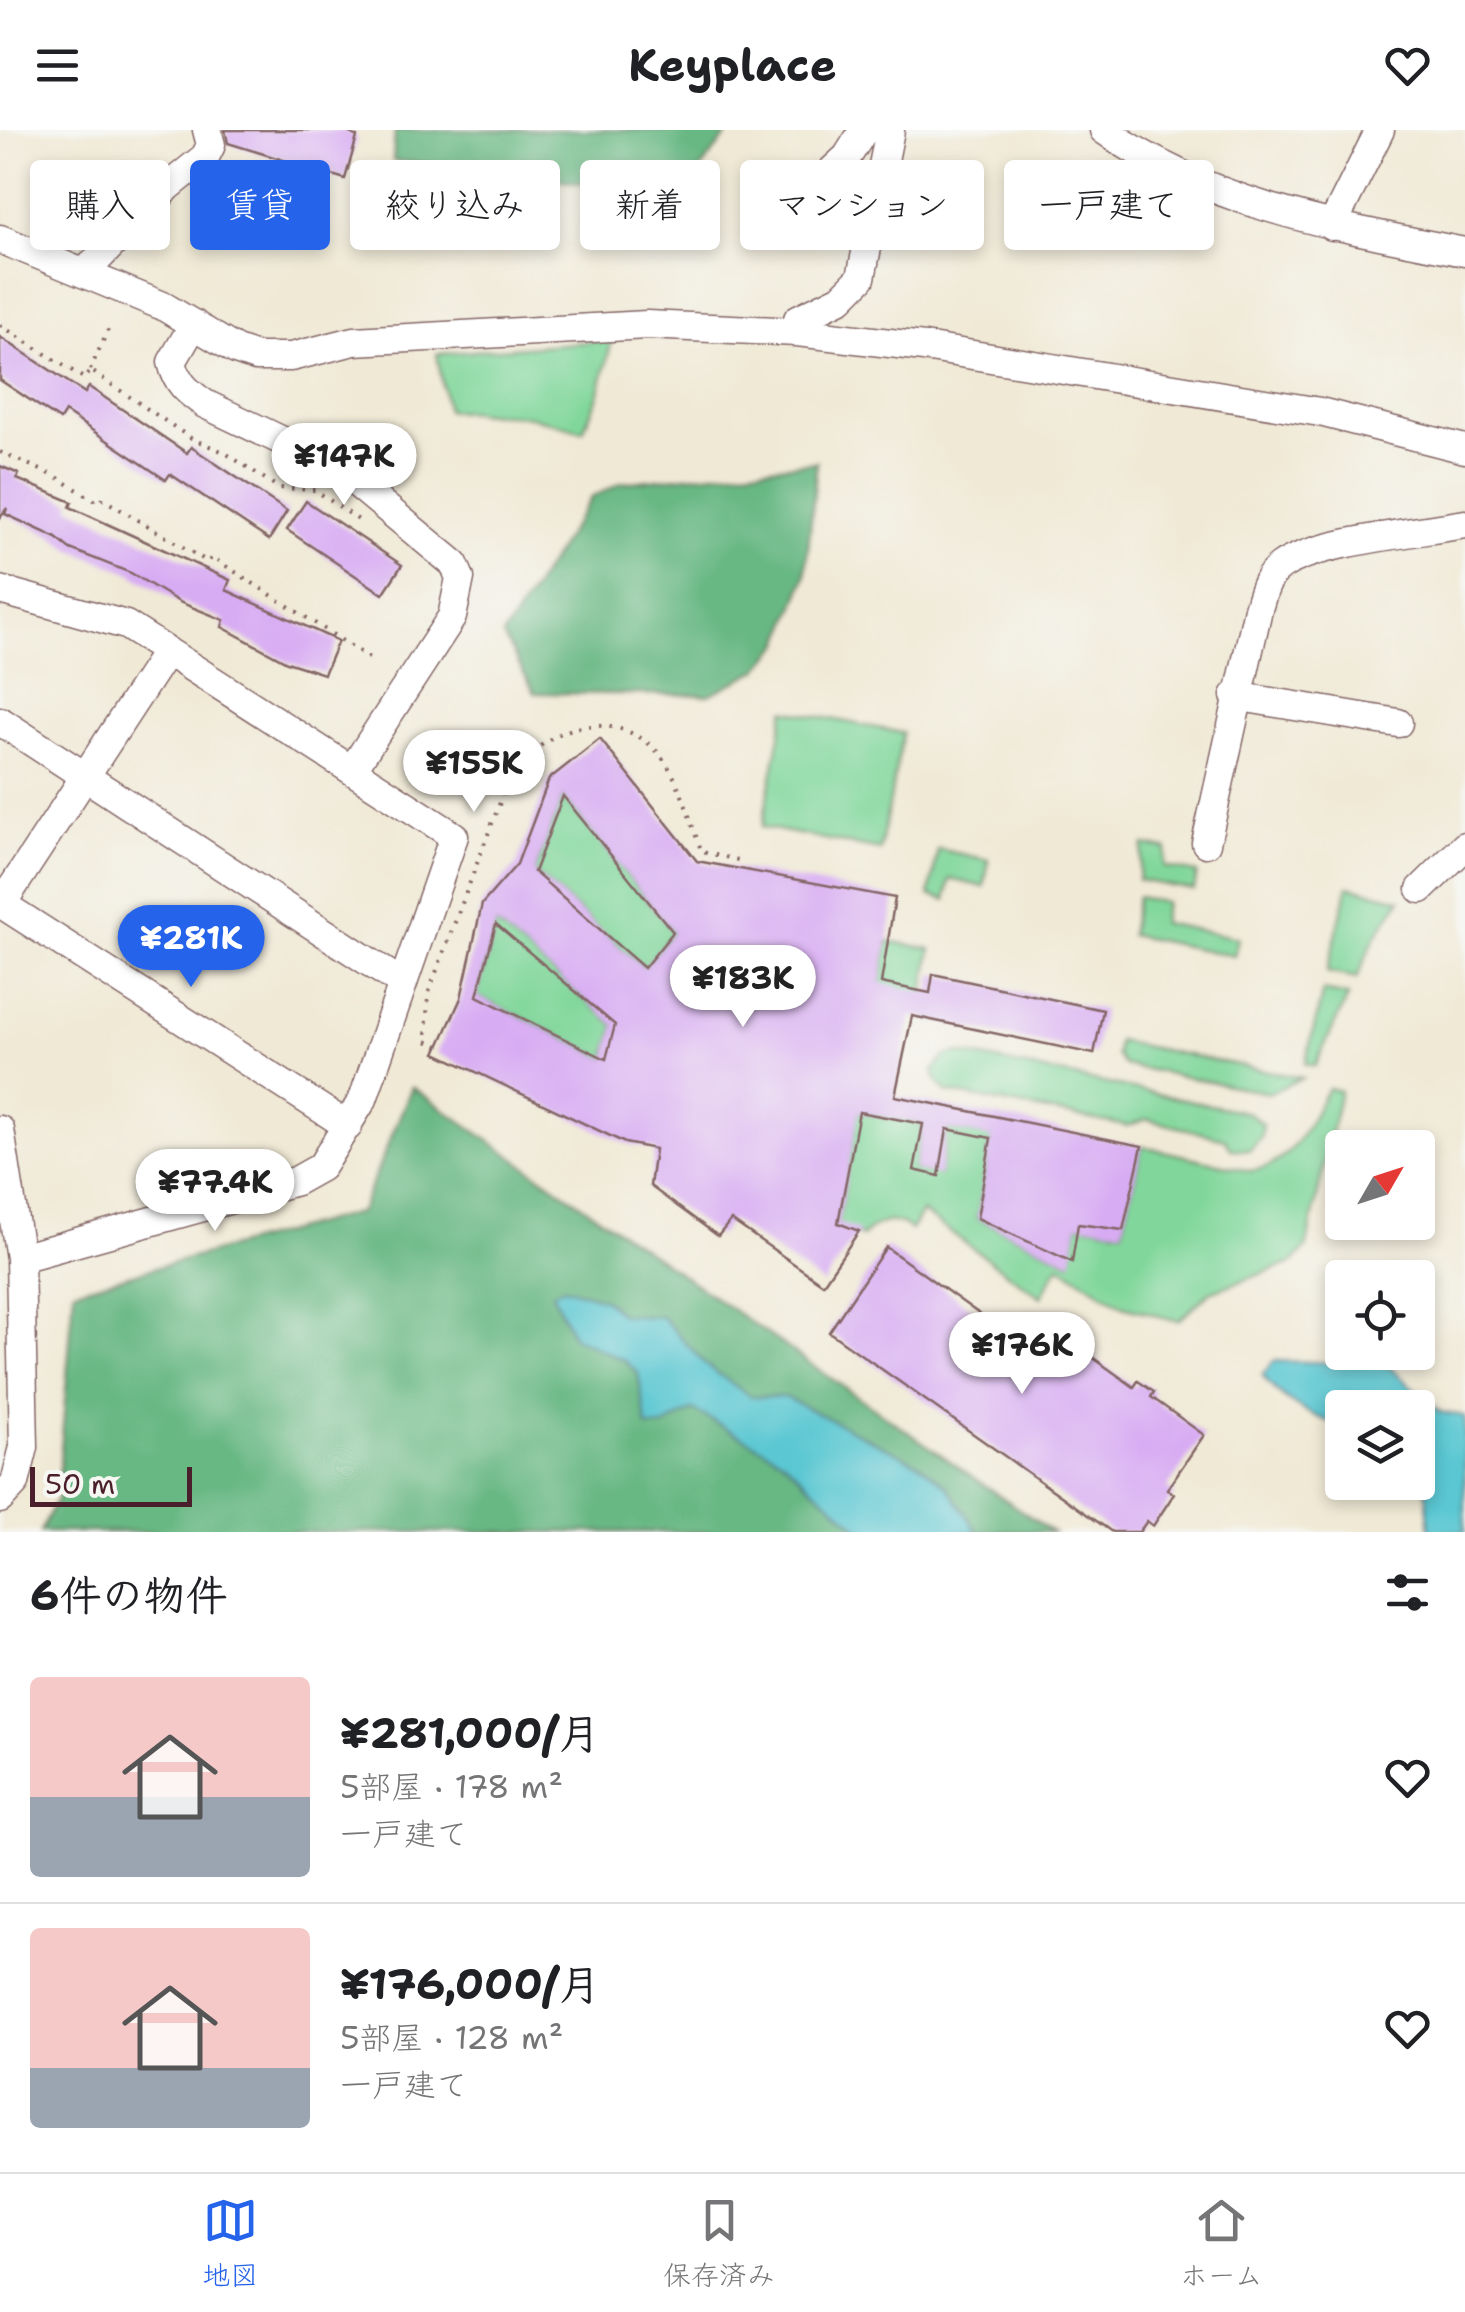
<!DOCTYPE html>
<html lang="ja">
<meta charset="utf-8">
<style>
:root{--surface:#fff;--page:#f2f2f2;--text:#202124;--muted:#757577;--line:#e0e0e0;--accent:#2563eb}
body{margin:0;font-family:"Shantell Sans","Klee One",sans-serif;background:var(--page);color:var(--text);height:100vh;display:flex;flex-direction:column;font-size:38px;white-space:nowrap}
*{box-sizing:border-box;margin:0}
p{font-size:32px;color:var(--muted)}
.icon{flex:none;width:55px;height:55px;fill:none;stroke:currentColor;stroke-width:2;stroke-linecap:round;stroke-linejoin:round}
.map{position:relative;height:1402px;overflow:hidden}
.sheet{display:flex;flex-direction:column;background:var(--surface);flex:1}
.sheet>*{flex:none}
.hud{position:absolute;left:30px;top:30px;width:1405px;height:90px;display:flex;gap:20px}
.needle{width:65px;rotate:51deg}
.tools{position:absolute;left:1325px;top:1000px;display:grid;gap:20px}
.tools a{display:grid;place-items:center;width:110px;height:110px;border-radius:10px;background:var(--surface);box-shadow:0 5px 15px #0003;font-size:50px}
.scale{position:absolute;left:30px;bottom:25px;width:162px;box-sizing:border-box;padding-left:10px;border:5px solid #4a1f2b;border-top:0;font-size:28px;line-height:35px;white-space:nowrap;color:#4a1f2b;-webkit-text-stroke:8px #f6f6f2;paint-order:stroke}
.price{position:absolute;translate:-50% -85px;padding:0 22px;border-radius:35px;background:#fff;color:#222;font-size:32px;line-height:65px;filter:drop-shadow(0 2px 5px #0008)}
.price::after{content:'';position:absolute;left:50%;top:60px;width:30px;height:22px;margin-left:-15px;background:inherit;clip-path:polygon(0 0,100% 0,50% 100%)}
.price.on{background:var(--accent);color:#fff}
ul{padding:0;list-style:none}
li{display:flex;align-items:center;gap:30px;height:250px;padding:0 30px}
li+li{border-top:2px solid var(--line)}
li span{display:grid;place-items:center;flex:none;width:280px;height:200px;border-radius:10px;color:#555}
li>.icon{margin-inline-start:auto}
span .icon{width:120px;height:120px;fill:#fffc;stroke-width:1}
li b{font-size:42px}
h2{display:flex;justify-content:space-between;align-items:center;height:120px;padding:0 30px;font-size:42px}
.chip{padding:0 35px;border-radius:10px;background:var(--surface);box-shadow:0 5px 15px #0003;font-size:35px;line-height:90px}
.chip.on{background:var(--accent);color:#fff}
header{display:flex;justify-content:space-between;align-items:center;height:130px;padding:0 30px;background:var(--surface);font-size:45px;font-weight:700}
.dock{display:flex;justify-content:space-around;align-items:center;height:140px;border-top:2px solid var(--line);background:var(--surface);font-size:28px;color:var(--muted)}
.dock a{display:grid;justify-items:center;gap:5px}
.dock .on{color:var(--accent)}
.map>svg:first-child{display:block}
.green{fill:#81d79b;stroke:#667b63;stroke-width:2.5}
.forest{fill:#68b883;stroke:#596c57;stroke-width:2.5}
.water{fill:#5ac7d2;stroke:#52737e;stroke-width:2.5}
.building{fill:#d8acf3;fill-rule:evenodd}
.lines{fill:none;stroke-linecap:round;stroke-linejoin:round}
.minor-casing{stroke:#846666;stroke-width:31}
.path{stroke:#846666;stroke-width:4;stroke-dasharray:2.5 8;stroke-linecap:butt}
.minor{stroke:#fff;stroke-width:28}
</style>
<header><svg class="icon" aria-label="menu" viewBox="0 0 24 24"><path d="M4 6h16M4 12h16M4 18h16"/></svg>Keyplace<svg class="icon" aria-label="heart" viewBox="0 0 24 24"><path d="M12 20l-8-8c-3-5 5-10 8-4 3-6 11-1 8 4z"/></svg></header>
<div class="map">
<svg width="1465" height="1402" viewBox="0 0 1465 1402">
<rect width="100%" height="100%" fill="#f6f6f2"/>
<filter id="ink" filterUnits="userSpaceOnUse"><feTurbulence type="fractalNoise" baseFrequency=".01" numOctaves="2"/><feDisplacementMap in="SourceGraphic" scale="20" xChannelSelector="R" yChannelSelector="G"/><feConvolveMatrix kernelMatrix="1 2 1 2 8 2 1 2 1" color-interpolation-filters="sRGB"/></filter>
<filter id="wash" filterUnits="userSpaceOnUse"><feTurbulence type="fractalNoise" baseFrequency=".0048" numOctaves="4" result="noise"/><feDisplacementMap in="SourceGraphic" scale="40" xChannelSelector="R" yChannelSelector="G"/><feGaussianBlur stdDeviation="2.25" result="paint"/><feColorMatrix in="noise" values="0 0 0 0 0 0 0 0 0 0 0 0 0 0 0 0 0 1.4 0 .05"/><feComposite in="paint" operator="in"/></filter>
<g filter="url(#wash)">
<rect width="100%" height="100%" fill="#f0e9d5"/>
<path class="green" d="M612 210 598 266 583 301 529 286 447 280 437 224Z
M785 580 903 603 880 720 762 697Z
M563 666 673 802 644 838 534 742Z
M1144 715 1167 719 1164 737 1197 743 1194 760 1138 750Z
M938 719 989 730 984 757 950 749 946 770 929 765Z
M1348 756 1401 769 1374 809 1357 848 1327 842Z
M1137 767 1165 772 1162 793 1238 808 1234 826 1130 805Z
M496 794 615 895 606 929 477 866Z
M888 811 931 819 924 862 867 938Z
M1323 861 1348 866 1315 936 1305 934Z
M1118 911 1302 948 1269 963 1124 935 1116 925Z
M959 923 1249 983 1263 995 1261 1008 1250 1020 1231 1019 1225 1009 1147 989 1127 996 947 962 936 950 934 940 945 926Z
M1328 958 1340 961 1306 1119 1292 1133 1210 1162 1178 1191 1123 1176 1059 1135 1041 1167 922 1082 911 1100C892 1086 878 1091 862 1107L838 1093 858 982 923 994 914 1040 939 1045 947 999 992 1007 977 1088 1071 1132 1078 1094 1123 1100 1142 1016 1250 1041C1294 1036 1308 993 1328 958Z"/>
<path class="forest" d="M395 0H731L679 67 472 37 393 31Z
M817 332 805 448 781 513 758 540 709 565 535 563 503 506 591 368 621 353Z
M412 957 1052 1402H40L57 1369 74 1160 360 1082Z"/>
<path class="water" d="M564 1157 604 1169 621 1185 662 1187 706 1235 751 1267H785L918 1333 947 1355 978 1402H863L782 1329 693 1280 662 1297H647L638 1243 624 1230 573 1207 552 1163Z
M1274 1231 1386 1234 1440 1282 1465 1286V1402H1430L1426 1361 1412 1353 1418 1352V1278H1342V1297C1309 1284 1284 1274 1262 1245Z"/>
<g id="blocks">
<path class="building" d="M225 0H344L357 7 345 49 228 13Z
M0 207 85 263 89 257 187 323 191 317 287 381 269 410 170 344 166 350 65 282 60 290 0 250Z
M0 336 19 344 17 349 72 372 70 377 230 450 226 460 338 511 324 544 287 532 222 497 224 490 179 472 131 443 70 419 55 407 5 384 7 378 0 388Z
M306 371 402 435 383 464 287 400Z
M600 609 697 731 895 768 881 853 930 863 933 844 1103 880 1094 924 912 886 895 966 1142 1016 1123 1100 1078 1094 1072 1132 977 1088 991 1008 947 999 939 1046 914 1040 923 994 859 982 838 1093 859 1101 823 1154 731 1090 718 1106 650 1056 655 1019 625 1013 436 923 461 868 482 774 517 734 549 649ZM563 666 673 802 644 838 534 742ZM496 794 615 895 606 929 477 866Z
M886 1117 1067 1247 1085 1222 1134 1257 1138 1251 1154 1262 1151 1267 1204 1305 1167 1359 1174 1364 1153 1396 1147 1391 1139 1402H1112L829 1202Z"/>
</g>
</g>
<g filter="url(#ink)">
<use href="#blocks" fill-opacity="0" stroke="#846666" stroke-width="2.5"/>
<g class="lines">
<defs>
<path id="minor" d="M1104 0C1212 76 1338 97 1465 122
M810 61 847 27 864 0
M1332 96 1380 0
M0 109 163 176 236 220 256 227H291L354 211 647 195 797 202 924 217 1320 282 1465 319
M85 142 169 56 205 27 211 15 207 0
M194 194 172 232C177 254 188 262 205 274L337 337 454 434 460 448 452 487 352 640
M797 202 798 189 841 168 861 148 890 0
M0 460 126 495 454 706 363 969 321 1037 296 1051 20 1128
M1235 566 1398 593
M0 591 403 854
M1206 713 1258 479C1263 463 1266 447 1280 437 1313 412 1420 402 1465 394
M1421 759 1465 716
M3 772 167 521
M0 773 348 996
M0 1000 20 1128 24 1317 15 1353 0 1369"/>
</defs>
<use href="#minor" class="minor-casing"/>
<path class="path" d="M0 195 85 249 90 240 192 309 224 322 279 358 315 360 360 391
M90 240 108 200
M0 322 57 347 99 373 103 369 208 432 212 427 374 531
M439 916 426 911 428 864 505 659C518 641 532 619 552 608 588 586 639 594 663 629 682 654 690 693 702 722L738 730 740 723"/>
<use href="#minor" class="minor"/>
</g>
</g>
</svg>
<div class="tools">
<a><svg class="needle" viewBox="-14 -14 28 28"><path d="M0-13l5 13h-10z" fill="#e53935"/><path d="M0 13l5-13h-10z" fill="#757577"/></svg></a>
<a><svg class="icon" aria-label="locate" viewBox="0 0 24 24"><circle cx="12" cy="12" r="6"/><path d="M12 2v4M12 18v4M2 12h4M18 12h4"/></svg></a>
<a><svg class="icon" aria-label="layers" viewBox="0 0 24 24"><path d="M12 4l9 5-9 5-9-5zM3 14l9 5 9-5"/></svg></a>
</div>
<div class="scale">50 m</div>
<b class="price" style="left:344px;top:378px">¥147K</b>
<b class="price" style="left:474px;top:685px">¥155K</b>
<b class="price on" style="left:191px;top:860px">¥281K</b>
<b class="price" style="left:743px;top:900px">¥183K</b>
<b class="price" style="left:215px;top:1104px">¥77.4K</b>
<b class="price" style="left:1022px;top:1267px">¥176K</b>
<div class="hud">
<a class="chip">購入</a>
<a class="chip on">賃貸</a>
<a class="chip">絞り込み</a>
<a class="chip">新着</a>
<a class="chip">マンション</a>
<a class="chip">一戸建て</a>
</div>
</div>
<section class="sheet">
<h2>6件の物件<svg class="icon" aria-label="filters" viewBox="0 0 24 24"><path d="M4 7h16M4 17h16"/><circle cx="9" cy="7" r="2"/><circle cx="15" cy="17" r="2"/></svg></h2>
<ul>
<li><span style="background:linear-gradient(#f6c9c9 60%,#9aa5b1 0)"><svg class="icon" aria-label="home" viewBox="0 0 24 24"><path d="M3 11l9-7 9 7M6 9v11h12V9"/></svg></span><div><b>¥281,000/月</b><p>5部屋 · 178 m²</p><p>一戸建て</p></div><svg class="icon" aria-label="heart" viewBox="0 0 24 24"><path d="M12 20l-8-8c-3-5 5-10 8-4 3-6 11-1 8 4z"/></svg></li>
<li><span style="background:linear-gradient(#f6c9c9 70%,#9aa5b1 0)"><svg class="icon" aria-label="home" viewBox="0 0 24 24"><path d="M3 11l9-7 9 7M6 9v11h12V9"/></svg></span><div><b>¥176,000/月</b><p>5部屋 · 128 m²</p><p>一戸建て</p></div><svg class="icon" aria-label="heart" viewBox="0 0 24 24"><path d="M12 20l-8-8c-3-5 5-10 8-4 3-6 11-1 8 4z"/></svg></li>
</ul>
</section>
<nav class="dock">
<a class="on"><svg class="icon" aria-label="map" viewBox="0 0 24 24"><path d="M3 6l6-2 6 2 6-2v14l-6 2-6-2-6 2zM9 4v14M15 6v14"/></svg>地図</a>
<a><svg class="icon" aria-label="saved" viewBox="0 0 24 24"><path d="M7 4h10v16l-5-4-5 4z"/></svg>保存済み</a>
<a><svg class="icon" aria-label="home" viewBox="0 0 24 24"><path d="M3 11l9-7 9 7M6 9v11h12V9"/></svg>ホーム</a>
</nav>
